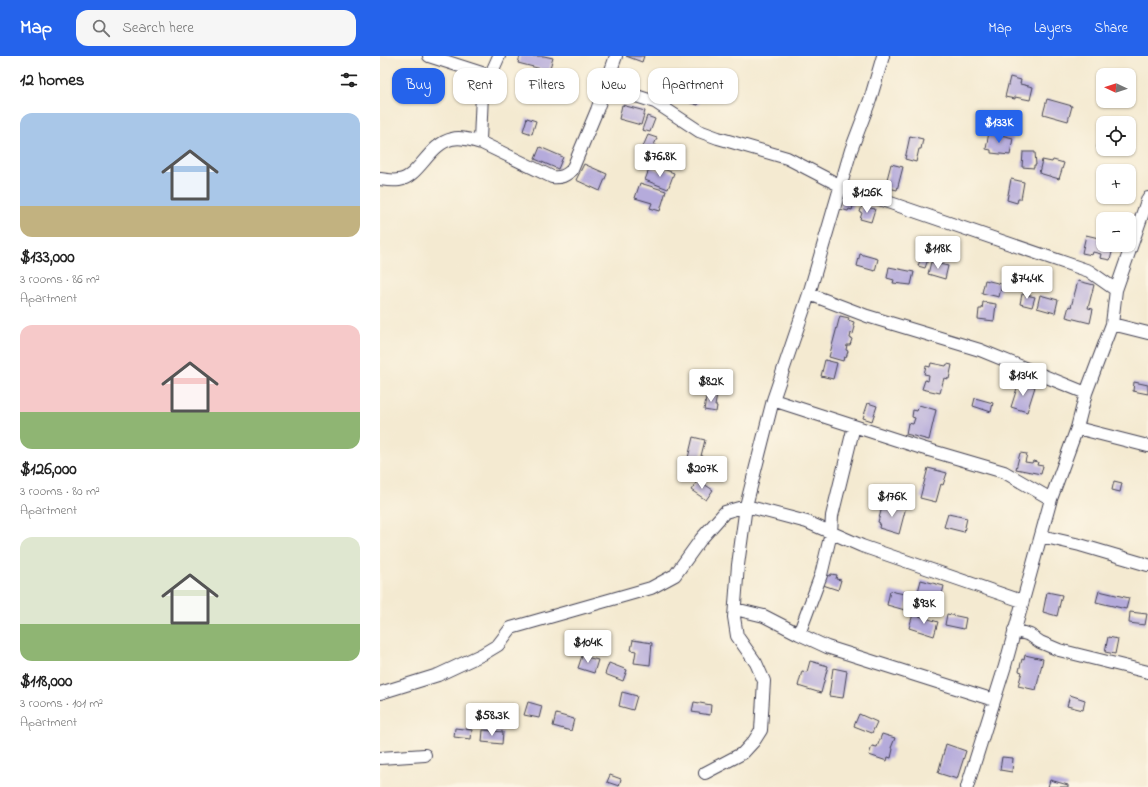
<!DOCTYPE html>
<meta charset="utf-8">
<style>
:root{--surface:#fff;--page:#f6f6f6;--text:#222;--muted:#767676;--accent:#2563eb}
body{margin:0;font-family:"Indie Flower",sans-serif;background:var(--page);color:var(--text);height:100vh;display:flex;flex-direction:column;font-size:15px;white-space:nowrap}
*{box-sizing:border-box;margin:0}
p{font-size:13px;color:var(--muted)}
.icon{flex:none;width:22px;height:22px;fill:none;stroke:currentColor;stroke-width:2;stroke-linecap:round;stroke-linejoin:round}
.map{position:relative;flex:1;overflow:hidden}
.side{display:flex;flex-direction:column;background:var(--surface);width:380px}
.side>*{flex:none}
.hud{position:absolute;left:12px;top:12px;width:380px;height:36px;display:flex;gap:8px}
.needle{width:26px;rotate:274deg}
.tools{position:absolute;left:716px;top:12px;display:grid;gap:8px}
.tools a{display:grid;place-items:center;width:40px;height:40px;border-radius:8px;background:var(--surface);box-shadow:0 1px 3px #0004;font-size:20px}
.price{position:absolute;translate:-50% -34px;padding:0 9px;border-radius:4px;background:#fff;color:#222;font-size:13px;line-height:26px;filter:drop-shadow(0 1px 2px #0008)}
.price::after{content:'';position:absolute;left:50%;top:24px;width:12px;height:9px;margin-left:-6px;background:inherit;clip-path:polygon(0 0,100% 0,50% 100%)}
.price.on{background:var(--accent);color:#fff}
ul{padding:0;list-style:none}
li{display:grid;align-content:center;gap:8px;height:212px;padding:0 20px}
li span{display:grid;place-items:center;height:124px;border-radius:12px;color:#555}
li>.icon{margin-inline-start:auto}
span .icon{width:72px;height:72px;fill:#fffc;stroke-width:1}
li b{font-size:17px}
h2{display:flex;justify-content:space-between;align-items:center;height:48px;padding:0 20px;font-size:17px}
.tag{padding:0 14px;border-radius:12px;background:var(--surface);box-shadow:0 1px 3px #0004;font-size:14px;line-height:36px}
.tag.on{background:var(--accent);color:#fff}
header{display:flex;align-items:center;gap:24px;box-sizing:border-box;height:56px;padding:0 20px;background:var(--accent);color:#fff}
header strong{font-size:19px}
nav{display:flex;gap:22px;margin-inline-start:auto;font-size:14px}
.search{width:280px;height:36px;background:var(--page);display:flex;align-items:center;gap:10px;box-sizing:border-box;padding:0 14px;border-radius:12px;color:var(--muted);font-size:15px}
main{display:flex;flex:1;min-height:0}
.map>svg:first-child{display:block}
.building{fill:#b5abdb}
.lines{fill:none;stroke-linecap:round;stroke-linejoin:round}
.street-casing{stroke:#424052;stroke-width:14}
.street{stroke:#fff;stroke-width:12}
</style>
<header>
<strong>Map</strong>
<div class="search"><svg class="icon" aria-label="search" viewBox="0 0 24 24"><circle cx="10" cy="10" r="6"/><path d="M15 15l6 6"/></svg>Search here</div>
<nav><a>Map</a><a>Layers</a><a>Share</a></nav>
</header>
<main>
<section class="side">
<h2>12 homes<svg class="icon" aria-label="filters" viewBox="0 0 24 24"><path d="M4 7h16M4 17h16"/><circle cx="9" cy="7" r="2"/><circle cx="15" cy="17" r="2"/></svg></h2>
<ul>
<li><span style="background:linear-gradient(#a9c7e8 75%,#c2b280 0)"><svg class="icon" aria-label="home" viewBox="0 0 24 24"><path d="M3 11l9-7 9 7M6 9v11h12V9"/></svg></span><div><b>$133,000</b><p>3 rooms · 86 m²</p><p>Apartment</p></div></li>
<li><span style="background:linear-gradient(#f6c9c9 70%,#8fb573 0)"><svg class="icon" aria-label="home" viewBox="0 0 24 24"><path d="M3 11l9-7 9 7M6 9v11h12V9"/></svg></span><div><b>$126,000</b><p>3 rooms · 80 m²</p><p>Apartment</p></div></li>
<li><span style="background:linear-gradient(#dfe7d0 70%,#8fb573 0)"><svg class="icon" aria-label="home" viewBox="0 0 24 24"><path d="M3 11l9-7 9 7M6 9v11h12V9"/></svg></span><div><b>$118,000</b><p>3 rooms · 101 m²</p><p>Apartment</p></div></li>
</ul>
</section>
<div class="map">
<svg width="768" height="731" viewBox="0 0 768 731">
<rect width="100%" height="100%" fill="#fcf5e5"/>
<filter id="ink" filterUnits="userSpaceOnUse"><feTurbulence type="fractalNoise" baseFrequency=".025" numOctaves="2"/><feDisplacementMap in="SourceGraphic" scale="8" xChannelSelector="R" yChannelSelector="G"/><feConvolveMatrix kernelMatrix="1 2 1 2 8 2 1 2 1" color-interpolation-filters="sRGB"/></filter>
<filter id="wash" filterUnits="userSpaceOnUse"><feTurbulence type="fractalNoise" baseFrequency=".012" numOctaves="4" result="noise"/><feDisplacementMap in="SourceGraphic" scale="16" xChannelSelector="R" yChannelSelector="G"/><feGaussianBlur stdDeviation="0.9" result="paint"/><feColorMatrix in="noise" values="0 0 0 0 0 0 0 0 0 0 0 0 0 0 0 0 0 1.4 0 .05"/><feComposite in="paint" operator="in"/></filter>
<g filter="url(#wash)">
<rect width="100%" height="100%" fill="#f4ead1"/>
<g id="blocks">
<path class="building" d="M140 0H164L173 2 169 15 138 7Z
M246 0H264L262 6Z
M630 21 641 24 640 28 653 31 650 44 635 41V43L625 41Z
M299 26 314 31 315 28 324 31 318 49 294 42Z
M667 43 692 50 688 65 663 58Z
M242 49 265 55 261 69 239 63Z
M267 60 275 63 270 76 262 74Z
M147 62 156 65 152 78 143 75Z
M609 76 633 82 630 99 611 97V94L606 93Z
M268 79 277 82 274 89 277 90 273 100 261 95Z
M530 80 543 83 541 93H539L536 106 525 103Z
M718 82 723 83V93L717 92Z
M160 91 183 101 178 113 155 103Z
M643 96H655L656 109H654V112L642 111Z
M662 104 672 106 673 104 684 107 679 123 659 117Z
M204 108 227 118 220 135 196 124Z
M511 108 523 111 517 134 505 131Z
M270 111 282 116 283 113 294 117 288 133 265 124Z
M631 123 644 126 641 143H638L637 147 627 144Z
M260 127 286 135 280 155 270 152 272 147 255 142Z
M463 141 471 143 470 145 474 146 472 154 469 153 468 155 460 153Z
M482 150 495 153 491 166 480 163 482 157 480 156Z
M706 179 723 183V189H734L730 204 720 202 721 198 713 196 712 199 702 197Z
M543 196 550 198 545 212 538 210Z
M480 198 498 203 495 215 477 210Z
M551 206 568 210 565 223 548 218Z
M509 211 534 216 531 229 513 227 514 224 507 222Z
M605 224 622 228 619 241 602 237Z
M698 225 714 229 708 252 713 253 710 267 686 261 689 250 691 251Z
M642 238 655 241 652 251 640 248Z
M660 239 678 244 675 257 657 252Z
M603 246 616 248 614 265 598 263 599 253H602Z
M460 260 469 262 468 264 474 266 473 270 475 271 473 278 471 277 470 282 472 283 470 289H467L466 294 468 295 466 302 464 301 463 305 449 301Z
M445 304 457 307 453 323 441 320Z
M551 307 566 310 567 308 572 309 569 323 564 322 560 337 542 333 545 324 548 325 549 319 544 318 546 310 550 311Z
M639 326 655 331 647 356 631 351Z
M754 326 768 329V338L753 335Z
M327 337 337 339 335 350H337L336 356 324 354Z
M595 342 613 347 611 356 593 350Z
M488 347 497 350 492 365 483 362Z
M539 349 556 354 549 384 526 378 528 367 533 368 535 362 532 361 533 354 537 355Z
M313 381 325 384 321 400H323L322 405 308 402Z
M640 397 647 398 645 406 652 407 653 405 658 406 657 409 663 410 661 418 636 413Z
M548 412 567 417 563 429 561 428 556 446 540 442Z
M318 424 333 434 326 444 311 434Z
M734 425 742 427 740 436 732 434Z
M507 446 526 451 519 478 499 472 500 467 498 466 502 451H506Z
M568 458 587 462 584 476 564 471Z
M451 518 457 519 456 523 461 524 458 534 443 529 446 519 450 520Z
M541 524 564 530 561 542 556 541 552 555 534 551Z
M510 535 529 539 525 554 507 549Z
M719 535 749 542 746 553 716 546Z
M667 536 682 539 677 560 663 556Z
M750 556 767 558 765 569 749 567Z
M533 558 558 566 554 580 529 572Z
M567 558 586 562 584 573 565 569Z
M728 581 738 583 735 598 725 596Z
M253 584 272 587 270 609 254 607 256 595 251 594Z
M645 599 663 603 656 634 638 630 642 616 639 615 642 603 644 604Z
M202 600 218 604 214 617 198 612Z
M430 605 448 610 441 637 418 630 422 615 427 616Z
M229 607 247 614 243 625 225 618Z
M453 612 467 615 463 642 449 640Z
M242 636 257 640 253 654 239 650Z
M690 639 705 644 703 654 687 650Z
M148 646 162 650 159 662 144 659Z
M314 646 331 649 330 659 312 656Z
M176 658 194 663 191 675 173 670Z
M479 658 497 666 492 677 474 670Z
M75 672 92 674 91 683 74 681Z
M103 674 123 676 122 688 102 686Z
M502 678 515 682 511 692 513 693 511 702 508 701 507 705 489 699 492 690 497 691Z
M566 688 586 695 577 723 558 717Z
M622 701 633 702 632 716 620 714Z
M230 719 241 723 239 730 227 726Z
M670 724 688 729V731H668Z"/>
</g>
</g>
<g filter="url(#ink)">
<use href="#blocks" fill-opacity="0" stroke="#424052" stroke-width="1"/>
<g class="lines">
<defs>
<path id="street" d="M49 0 111 20
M119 0 102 38 100 84 102 87 172 121C181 122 185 120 192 114L217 54 236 0
M225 30 275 46 319 75 338 82 407 102 461 130 709 215 736 234 768 142
M0 123C6 124 13 125 19 124 39 121 49 88 72 83 82 80 93 85 102 87
M429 238 487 260 600 294 706 337
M732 268 768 277
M393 344 542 392 624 416 671 443
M697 372 768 390
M661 480 700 489 768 509
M355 553 384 560 419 578 441 519 451 477 452 460 474 370
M634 574 650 579 660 586 679 594 768 616
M419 578 447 591 614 644
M0 637 58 619 103 598 118 589 131 572 271 532 295 519 321 483 345 456 366 450 427 466 482 490 642 545
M0 702 45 699
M325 717 363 697 374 685 381 674 384 625 376 607 357 580 354 561 358 509 366 450 393 344 429 238 471 94 490 44 503 0
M587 731 625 610 671 443 697 372 706 337 732 268 736 234"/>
</defs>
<use href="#street" class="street-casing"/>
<use href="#street" class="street"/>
</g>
</g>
</svg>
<div class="tools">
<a><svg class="needle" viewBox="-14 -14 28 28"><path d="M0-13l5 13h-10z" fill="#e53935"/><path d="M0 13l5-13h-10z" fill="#767676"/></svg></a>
<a><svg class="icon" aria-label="locate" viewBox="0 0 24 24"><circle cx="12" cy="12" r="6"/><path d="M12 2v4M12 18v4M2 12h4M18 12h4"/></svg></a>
<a>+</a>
<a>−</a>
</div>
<b class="price on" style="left:619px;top:88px">$133K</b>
<b class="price" style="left:280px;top:122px">$76.8K</b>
<b class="price" style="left:487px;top:158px">$126K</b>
<b class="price" style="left:558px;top:214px">$118K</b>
<b class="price" style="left:647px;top:244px">$74.4K</b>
<b class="price" style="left:643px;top:341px">$134K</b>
<b class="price" style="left:331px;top:347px">$82K</b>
<b class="price" style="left:322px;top:434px">$207K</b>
<b class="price" style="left:512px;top:462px">$176K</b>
<b class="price" style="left:544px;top:569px">$93K</b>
<b class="price" style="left:208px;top:608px">$104K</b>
<b class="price" style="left:112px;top:681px">$58.3K</b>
<div class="hud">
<a class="tag on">Buy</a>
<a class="tag">Rent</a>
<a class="tag">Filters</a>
<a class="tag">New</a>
<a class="tag">Apartment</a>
</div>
</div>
</main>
